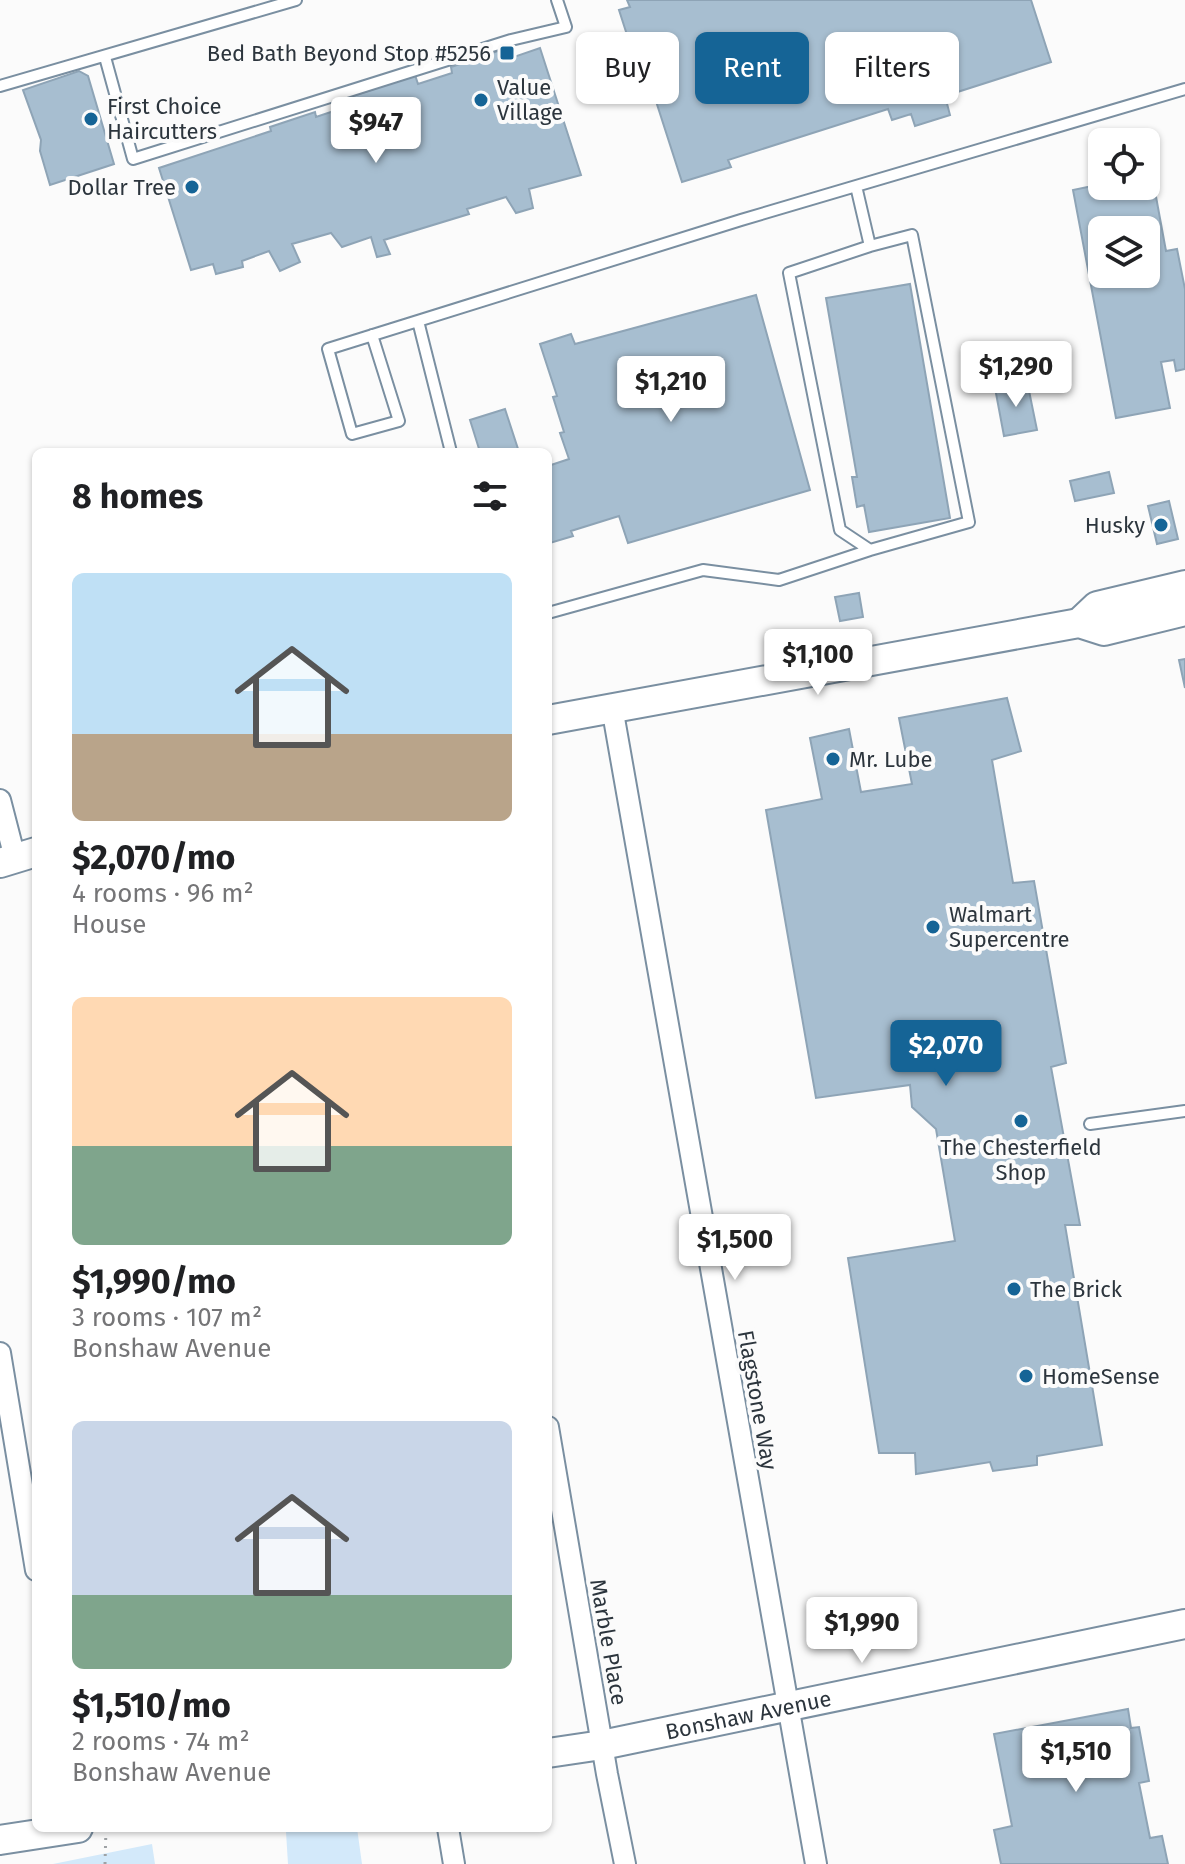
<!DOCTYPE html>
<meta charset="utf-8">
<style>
:root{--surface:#fff;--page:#f6f6f6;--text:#202124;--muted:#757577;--accent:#156496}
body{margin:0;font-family:"Fira Sans",sans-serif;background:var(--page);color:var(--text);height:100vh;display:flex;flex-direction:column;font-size:30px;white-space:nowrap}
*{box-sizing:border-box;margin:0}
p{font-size:26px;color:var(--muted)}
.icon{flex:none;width:44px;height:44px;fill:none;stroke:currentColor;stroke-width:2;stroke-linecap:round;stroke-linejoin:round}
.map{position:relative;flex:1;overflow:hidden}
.details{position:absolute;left:32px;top:448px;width:520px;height:1384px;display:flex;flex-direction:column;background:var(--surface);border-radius:12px;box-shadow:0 2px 6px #0004}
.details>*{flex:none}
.hud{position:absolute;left:576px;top:32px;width:488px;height:72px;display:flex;gap:16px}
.tools{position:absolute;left:1088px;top:128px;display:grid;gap:16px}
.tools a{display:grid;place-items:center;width:72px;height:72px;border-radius:12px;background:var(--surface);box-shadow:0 2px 6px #0004;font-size:40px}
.price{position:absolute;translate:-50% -68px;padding:0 18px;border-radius:8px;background:#fff;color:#222;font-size:26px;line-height:52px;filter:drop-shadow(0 2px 4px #0008)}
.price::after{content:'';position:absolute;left:50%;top:48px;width:24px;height:18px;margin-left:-12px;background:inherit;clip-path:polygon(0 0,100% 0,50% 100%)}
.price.active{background:var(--accent);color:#fff}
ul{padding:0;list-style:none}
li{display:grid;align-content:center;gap:16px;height:424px;padding:0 40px}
li span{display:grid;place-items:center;height:248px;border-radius:12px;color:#555}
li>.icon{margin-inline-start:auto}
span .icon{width:144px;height:144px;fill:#fffc;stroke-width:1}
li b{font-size:34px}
h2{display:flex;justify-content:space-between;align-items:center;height:96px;padding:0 40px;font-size:34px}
.chip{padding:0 28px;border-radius:12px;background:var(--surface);box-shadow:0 2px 6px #0004;font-size:28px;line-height:72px}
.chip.active{background:var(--accent);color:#fff}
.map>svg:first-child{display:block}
.green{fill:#d3e9fa}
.building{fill:#a7bed0;stroke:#8ea4b6;stroke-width:2;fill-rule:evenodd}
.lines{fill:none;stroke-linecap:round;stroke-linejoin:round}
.lane-casing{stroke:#7a8fa1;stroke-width:14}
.street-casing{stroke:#7a8fa1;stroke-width:24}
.secondary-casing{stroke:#7a8fa1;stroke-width:32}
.path{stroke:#9ea2a5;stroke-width:3;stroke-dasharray:2 6;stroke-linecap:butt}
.lane{stroke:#fff;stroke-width:10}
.street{stroke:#fff;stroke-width:20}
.secondary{stroke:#fff;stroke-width:28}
.poi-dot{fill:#156496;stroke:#fbfbfb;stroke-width:3}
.labels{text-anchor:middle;stroke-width:8;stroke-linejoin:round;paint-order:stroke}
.poi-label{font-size:22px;fill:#2c353d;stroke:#fbfbfb;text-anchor:start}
.street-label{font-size:22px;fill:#2c353d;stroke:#fbfbfb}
</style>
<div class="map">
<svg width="1185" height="1864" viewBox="0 0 1185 1864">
<rect width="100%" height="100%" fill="#fbfbfb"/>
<path class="green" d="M308 1828H357L362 1864H288L286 1832Z
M152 1844 155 1864H53Z"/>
<path class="building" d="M627 0H1031L1051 62 945 96 950 115 915 126 911 114 892 120 888 109 728 160 731 167 682 182 635 36 628 38 619 10 630 7Z
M540 48 581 175 529 189 533 208 516 213 506 197 467 209 469 214 384 240 390 254 377 257 371 237 342 247 331 233 292 244 300 262 280 271 269 251 242 261 243 267 216 274 213 264 191 270 159 168 271 131 270 127 315 112 316 117 352 105 350 97 415 75 418 84 452 73 451 67 501 50 505 60Z
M79 71 88 76 114 164 50 185 40 151 41 140 23 90Z
M1152 175 1166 251 1177 249 1185 289V369L1176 371 1174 360 1161 362 1170 408 1116 418 1073 190 1102 184 1146 186V176ZM1102 230H1146V274H1102Z
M910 284 950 518 869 532 864 505 857 507 852 477H857L826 298Z
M756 295 810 490 628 543 619 516 571 531 573 536 550 543 548 466 569 459 560 433 564 432 553 397 557 396 540 344 571 334 575 344Z
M1027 381 1037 430 1004 436 995 388Z
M505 409 519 452H480L470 420Z
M1109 472 1114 493 1075 501 1070 481Z
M1169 501 1178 539 1157 544 1148 506Z
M859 593 863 617 840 621 835 597Z
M1185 659V688L1179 660Z
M1007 698 1021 751 992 760 1013 883 1034 881 1066 1063 1051 1067 1080 1225H1065L1102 1445 1037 1456V1465L993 1471 990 1462 916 1474 915 1453H879L848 1258 955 1241 936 1129 912 1107 910 1085 816 1098 766 810 822 799 810 738 849 729 861 792 912 784 899 718Z
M1128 1709 1131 1728 1139 1727 1149 1781 1139 1783 1150 1838 1162 1836 1168 1864H1001L994 1830 1012 1826 994 1734Z"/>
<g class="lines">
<defs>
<path id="lane" d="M105 57 133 159 511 40 566 27 557 0
M0 86 296 0
M856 186 870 246 789 273 840 530 870 550 969 522 912 235 870 246
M418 321 451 452
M372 335 399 421 352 434 328 349 741 220 1185 89
M548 613 703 570 779 580 870 550
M1090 1124 1185 1111"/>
<path id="street" d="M612 707 816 1864
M0 800 15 858
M0 1353 36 1570
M548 1427 607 1774 625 1864
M448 1828 454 1864"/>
<g id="secondary">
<path d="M1079 623 1097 606 1185 585"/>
<path d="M548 720 1079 623 1104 631 1185 611"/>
<path d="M0 863 36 852"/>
<path id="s1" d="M548 1753 602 1745 1185 1624"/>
<path d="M0 1840 78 1828"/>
</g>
</defs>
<use href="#lane" class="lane-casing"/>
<use href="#street" class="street-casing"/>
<use href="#secondary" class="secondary-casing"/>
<path class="path" d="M105 1864 106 1828"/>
<use href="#lane" class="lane"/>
<use href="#street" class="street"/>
<use href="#secondary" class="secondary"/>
</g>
<g class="poi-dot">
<rect x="499" y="45" width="16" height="16" rx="4"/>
<circle cx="481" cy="100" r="8"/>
<circle cx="91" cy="119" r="8"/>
<circle cx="192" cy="187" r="8"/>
<circle cx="1161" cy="525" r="8"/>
<circle cx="833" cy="759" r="8"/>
<circle cx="933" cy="927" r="8"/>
<circle cx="1021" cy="1121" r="8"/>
<circle cx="1014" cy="1289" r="8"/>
<circle cx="1026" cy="1376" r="8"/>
</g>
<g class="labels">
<g class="poi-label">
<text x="491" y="61" text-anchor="end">Bed Bath Beyond Stop #5256</text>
<text x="497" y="95">Value<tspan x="497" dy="25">Village</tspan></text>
<text x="107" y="114">First Choice<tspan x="107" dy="25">Haircutters</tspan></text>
<text x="176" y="195" text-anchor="end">Dollar Tree</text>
<text x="1145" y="533" text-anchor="end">Husky</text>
<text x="849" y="767">Mr. Lube</text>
<text x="949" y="922">Walmart<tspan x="949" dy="25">Supercentre</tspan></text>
<text x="1021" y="1155" text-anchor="middle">The Chesterfield<tspan x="1021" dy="25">Shop</tspan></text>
<text x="1030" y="1297">The Brick</text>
<text x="1042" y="1384">HomeSense</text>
</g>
<g class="street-label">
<text transform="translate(758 1400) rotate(80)" y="8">Flagstone Way</text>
<text transform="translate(609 1642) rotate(80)" y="8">Marble Place</text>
<text dy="8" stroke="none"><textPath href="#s1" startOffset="204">Bonshaw Avenue</textPath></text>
</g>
</g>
</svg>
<div class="tools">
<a><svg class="icon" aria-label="locate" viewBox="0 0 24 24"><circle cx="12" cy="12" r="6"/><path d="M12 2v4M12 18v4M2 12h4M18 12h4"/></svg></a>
<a><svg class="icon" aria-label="layers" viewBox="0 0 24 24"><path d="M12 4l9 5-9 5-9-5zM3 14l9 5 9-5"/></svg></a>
</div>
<b class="price" style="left:376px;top:165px">$947</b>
<b class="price" style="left:1016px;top:409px">$1,290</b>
<b class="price" style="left:671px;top:424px">$1,210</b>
<b class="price" style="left:818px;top:697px">$1,100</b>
<b class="price active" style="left:946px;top:1088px">$2,070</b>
<b class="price" style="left:735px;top:1282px">$1,500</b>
<b class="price" style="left:862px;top:1665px">$1,990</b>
<b class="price" style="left:1076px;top:1794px">$1,510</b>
<div class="hud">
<a class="chip">Buy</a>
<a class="chip active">Rent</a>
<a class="chip">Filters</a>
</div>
<section class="details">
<h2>8 homes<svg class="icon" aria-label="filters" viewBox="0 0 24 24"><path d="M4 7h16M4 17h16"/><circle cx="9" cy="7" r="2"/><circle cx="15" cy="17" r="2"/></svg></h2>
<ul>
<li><span style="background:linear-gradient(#bfe0f5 65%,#b9a48a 0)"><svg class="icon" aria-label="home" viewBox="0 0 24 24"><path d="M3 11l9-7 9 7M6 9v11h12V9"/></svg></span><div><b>$2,070/mo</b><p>4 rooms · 96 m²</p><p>House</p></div></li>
<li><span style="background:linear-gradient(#ffd9b3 60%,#7fa58c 0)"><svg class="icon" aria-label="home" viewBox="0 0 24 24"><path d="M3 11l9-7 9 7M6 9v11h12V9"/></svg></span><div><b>$1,990/mo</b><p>3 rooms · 107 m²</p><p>Bonshaw Avenue</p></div></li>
<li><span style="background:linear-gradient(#c9d6e8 70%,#7fa58c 0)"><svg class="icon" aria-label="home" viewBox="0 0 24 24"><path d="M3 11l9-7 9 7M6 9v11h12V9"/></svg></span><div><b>$1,510/mo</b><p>2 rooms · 74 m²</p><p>Bonshaw Avenue</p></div></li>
</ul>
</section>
</div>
